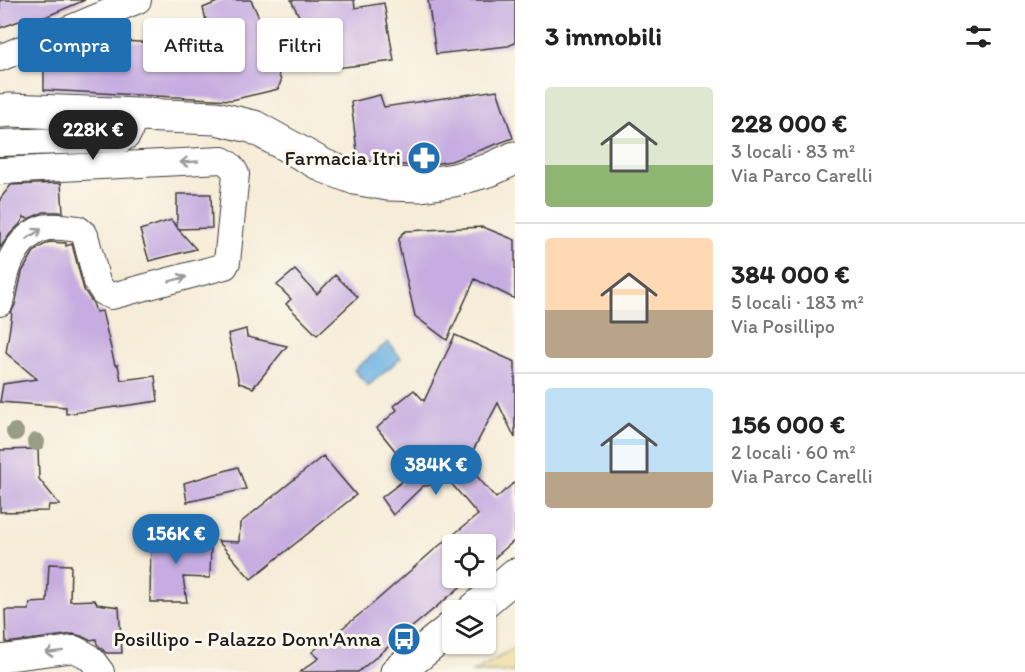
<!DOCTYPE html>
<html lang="it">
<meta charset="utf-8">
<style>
:root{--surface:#fff;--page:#f2f2f2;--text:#222;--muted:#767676;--line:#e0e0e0;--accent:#1f6fb2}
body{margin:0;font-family:Itim,sans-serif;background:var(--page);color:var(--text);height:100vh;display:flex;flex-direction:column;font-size:22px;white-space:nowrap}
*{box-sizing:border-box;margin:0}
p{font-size:20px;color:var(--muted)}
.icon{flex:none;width:33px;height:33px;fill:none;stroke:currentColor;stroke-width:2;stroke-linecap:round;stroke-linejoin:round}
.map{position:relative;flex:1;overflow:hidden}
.details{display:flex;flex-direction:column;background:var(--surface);width:510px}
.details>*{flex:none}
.hud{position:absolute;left:18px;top:18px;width:406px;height:54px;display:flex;gap:12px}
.fabs{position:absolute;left:442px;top:534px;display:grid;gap:12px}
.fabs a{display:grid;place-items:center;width:54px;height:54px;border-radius:6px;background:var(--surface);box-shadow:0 2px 4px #0004;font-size:30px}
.price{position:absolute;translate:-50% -51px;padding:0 14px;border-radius:21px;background:var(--accent);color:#fff;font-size:20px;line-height:39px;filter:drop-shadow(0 2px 3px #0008)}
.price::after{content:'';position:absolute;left:50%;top:36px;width:18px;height:14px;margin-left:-9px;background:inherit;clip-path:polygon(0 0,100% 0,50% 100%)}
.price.on{background:#222;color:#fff}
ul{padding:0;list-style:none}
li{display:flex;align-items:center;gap:18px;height:150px;padding:0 30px}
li+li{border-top:2px solid var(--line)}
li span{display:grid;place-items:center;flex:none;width:168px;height:120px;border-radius:6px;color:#555}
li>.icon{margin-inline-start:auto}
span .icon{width:72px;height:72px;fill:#fffc;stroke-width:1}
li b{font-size:26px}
h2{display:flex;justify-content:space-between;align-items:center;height:72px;padding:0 30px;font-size:26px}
.pill{padding:0 21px;border-radius:6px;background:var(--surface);box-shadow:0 2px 4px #0004;font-size:21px;line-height:54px}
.pill.on{background:var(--accent);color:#fff}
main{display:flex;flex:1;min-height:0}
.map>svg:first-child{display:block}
.sand{fill:#eeda9e;stroke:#857b5d;stroke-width:1.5}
.water{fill:#6cb1e2;stroke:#44667f;stroke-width:1.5}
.building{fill:#c6ace0}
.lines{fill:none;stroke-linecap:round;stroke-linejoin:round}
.street-casing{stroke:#3d3b38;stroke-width:28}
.secondary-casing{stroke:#3d3b38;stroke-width:35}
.street{stroke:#fff;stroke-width:26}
.secondary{stroke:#fff;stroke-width:33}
.tree{fill:#989d85}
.oneway{stroke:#999}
.labels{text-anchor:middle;stroke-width:6;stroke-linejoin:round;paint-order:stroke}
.poi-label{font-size:21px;fill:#1c1c1c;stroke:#fbf7ec;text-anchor:end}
</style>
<main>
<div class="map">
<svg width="515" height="672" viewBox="0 0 515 672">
<rect width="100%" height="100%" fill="#fbf7ec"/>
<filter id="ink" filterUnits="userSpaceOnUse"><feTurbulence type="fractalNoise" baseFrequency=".0167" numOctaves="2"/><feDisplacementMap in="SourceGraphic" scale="12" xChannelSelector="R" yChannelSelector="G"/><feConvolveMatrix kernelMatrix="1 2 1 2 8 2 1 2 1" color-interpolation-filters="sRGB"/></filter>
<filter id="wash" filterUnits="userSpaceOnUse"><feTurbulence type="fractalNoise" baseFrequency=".008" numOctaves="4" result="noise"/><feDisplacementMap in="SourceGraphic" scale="24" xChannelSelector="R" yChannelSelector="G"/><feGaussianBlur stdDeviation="1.35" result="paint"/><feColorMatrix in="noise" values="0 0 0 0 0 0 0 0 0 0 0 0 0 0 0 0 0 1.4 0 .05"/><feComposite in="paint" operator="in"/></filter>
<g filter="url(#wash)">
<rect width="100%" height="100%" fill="#f6ecd8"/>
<path class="sand" d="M515 648V672H473Z"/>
<path class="water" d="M388 342 401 358 368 386 354 370Z"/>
<g id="blocks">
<path class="building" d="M0 0H85L24 26 22 20 0 28Z
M222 0H251L265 31 281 81 278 89 232 100 44 90V68L88 49 104 44 119 41 181 44 211 41 203 8Z
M291 0H354L355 8 384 3 394 61 327 69 324 48 312 42Z
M428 0H515V43L508 46 436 54Z
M497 90 513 138 451 161 426 165H390L358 159 351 102 380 95 384 107Z
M61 183 63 212H44L28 219 24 217 20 224 10 234 0 248V199L11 185Z
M177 194H211L212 228 178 229 196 249 149 261 140 230 171 220 177 227Z
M483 227 515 240V299L475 279 447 340 415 316 399 246V239L402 234 406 231Z
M49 242 66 243V246L72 244 84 290 93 303 96 312 102 311 115 365H118L121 380 155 376 158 401 66 414V407L0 402 3 384 37 379 6 353 12 313H11L15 305 22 272 33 253 40 247Z
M295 270 317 294 335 275 358 297 317 335 286 304 291 299 277 285Z
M246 329 247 337 287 346 253 388 239 383 228 334Z
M455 335 515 362V438L498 403 466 464 496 498 515 482V540L486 565V544H453V578H471L358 672H300L319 658 312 652 369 607 435 549 478 515 445 476 434 485 423 486 393 515 381 498 413 473 377 428 397 410 394 406 414 390 424 401Z
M38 449 39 479 60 505H49L48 511 0 512V450Z
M323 456 356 495 251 579 218 541 239 542 240 523Z
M238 467 246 489 187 502 184 483Z
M151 527 173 529V539L211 541 210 578 183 577 187 602H150Z
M49 564 71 565 70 601 95 600 97 604 119 607 122 653H106L97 644 96 639 89 640 81 636 73 634 6 643 5 610H29L30 603 47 602Z"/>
</g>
</g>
<g filter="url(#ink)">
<use href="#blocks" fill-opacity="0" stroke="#3d3b38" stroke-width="1.5"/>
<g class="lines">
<defs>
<path id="street" d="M0 58 138 0
M0 143 122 139 127 136 130 130 128 116
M0 171 222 160C229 163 233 167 236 174L227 262 225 266 112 296 104 293 97 282 85 235 78 229C69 228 59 226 50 227 42 227 36 231 29 236 8 253 4 278 0 303
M0 661 4 658 74 649 86 655 92 660 101 672"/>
<path id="secondary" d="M0 111 10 110 216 118 254 127 324 166 355 178 388 184 421 185 454 180 489 170 515 158
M474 610 515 575
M397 672 453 627"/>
</defs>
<use href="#street" class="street-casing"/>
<use href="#secondary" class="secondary-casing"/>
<use href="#street" class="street"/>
<use href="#secondary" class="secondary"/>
</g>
<g class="tree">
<circle cx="15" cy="432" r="9"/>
<circle cx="36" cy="442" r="9"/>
</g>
<defs><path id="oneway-shaft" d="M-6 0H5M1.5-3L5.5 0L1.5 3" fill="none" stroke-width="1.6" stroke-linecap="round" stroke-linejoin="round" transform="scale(1.5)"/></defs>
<g class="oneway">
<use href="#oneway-shaft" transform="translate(189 162) rotate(177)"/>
<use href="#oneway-shaft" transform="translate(34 234) rotate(-33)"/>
<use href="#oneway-shaft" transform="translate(178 279) rotate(-15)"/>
<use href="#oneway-shaft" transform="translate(54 652) rotate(173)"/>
</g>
</g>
<defs>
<symbol id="pharmacy-disc" viewBox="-11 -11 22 22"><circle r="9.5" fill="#1f6fb2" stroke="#fbf7ec"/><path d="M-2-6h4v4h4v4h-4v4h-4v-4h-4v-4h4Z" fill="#fff"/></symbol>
<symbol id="bus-disc" viewBox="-11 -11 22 22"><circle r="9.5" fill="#1f6fb2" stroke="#fbf7ec"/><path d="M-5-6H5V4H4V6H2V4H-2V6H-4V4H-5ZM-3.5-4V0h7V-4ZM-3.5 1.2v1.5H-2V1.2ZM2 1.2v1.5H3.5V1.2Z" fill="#fff"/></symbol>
</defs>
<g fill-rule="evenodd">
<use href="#pharmacy-disc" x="405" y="139" width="38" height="38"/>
<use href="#bus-disc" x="385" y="620" width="38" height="38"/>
</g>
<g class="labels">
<g class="poi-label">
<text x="401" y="165">Farmacia Itri</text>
<text x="381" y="646">Posillipo - Palazzo Donn'Anna</text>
</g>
</g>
</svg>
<div class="fabs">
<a><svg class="icon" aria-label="locate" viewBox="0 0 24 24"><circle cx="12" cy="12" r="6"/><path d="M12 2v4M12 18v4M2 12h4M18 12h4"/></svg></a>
<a><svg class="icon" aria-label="layers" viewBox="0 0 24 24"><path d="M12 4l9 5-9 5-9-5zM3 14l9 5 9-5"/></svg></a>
</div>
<b class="price on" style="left:93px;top:161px">228K €</b>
<b class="price" style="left:436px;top:496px">384K €</b>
<b class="price" style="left:176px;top:565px">156K €</b>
<div class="hud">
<a class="pill on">Compra</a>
<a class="pill">Affitta</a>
<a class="pill">Filtri</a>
</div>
</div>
<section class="details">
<h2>3 immobili<svg class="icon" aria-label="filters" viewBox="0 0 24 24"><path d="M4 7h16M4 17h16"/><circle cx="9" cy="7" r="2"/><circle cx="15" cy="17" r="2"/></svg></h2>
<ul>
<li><span style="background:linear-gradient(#dfe7d0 65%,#8fb573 0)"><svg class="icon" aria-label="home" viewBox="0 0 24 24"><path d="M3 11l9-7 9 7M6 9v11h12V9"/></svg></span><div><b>228 000 €</b><p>3 locali · 83 m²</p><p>Via Parco Carelli</p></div></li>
<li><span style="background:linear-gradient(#ffd9b3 60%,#b9a48a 0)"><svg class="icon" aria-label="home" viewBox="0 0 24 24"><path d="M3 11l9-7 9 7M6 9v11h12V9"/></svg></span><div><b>384 000 €</b><p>5 locali · 183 m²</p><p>Via Posillipo</p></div></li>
<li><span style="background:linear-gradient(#bfe0f5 70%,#b9a48a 0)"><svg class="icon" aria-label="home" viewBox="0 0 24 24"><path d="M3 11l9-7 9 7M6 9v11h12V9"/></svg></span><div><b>156 000 €</b><p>2 locali · 60 m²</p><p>Via Parco Carelli</p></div></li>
</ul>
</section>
</main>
